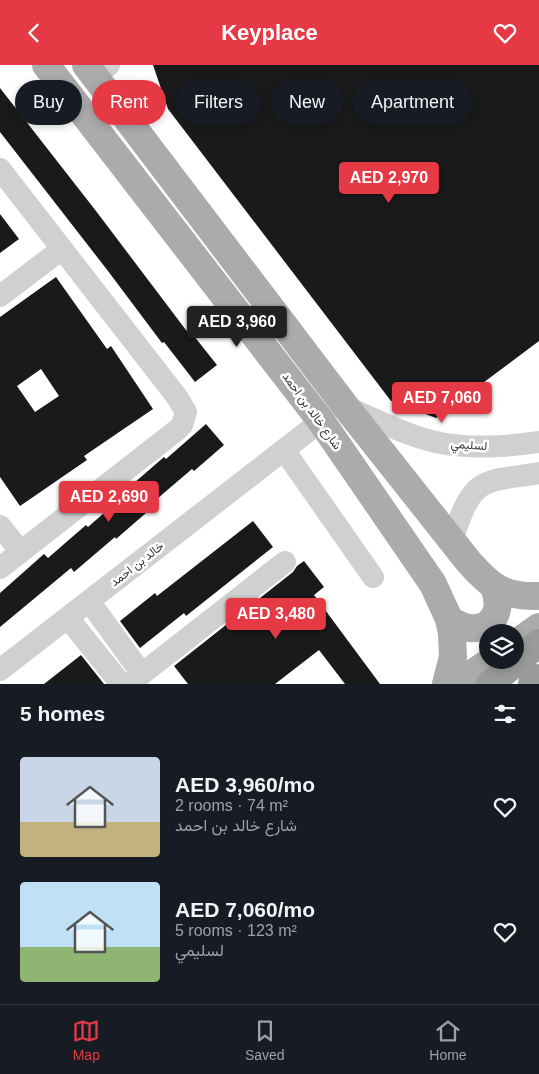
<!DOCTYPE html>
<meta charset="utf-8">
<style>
:root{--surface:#171b24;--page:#242831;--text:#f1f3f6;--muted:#9ea1a6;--line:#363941;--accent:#e63946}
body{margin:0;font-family:Arial,Vazirmatn,sans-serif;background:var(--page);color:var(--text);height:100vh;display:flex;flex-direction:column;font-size:19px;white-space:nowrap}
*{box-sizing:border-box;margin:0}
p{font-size:16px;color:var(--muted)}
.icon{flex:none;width:28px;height:28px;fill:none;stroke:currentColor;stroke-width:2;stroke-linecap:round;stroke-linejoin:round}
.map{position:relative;height:619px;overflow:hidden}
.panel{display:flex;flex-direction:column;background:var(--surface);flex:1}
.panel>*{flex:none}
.hud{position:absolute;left:15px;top:15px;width:510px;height:45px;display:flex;gap:10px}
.buttons{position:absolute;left:479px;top:559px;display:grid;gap:10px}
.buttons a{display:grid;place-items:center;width:45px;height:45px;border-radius:50%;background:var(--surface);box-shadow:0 2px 8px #0003;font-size:25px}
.price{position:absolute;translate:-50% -42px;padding:0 11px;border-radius:5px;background:var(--accent);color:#fff;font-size:16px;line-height:32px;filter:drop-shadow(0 1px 2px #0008)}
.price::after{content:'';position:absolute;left:50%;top:30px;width:15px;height:11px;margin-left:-8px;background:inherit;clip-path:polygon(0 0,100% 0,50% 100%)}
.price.on{background:#222;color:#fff}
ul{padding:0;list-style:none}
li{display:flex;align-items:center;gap:15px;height:125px;padding:0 20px}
li span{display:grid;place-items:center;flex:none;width:140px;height:100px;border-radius:5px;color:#555}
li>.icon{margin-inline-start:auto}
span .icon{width:60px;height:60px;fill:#fffc;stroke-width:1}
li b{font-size:21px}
h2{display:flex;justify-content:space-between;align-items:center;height:60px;padding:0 20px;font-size:21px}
.tag{padding:0 18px;border-radius:22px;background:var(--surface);box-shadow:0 2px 8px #0003;font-size:18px;line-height:45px}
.tag.on{background:var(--accent);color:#fff}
header{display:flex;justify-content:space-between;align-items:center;height:65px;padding:0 20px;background:var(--accent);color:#fff;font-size:22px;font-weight:700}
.tabs{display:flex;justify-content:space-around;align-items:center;height:70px;border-top:1px solid var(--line);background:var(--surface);font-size:14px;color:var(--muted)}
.tabs a{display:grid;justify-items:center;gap:2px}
.tabs .on{color:var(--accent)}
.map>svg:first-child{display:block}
.building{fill:#1a1a1a;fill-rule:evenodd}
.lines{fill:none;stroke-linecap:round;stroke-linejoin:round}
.minor{stroke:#d0d0d0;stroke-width:22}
.major{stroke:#ababab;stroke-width:28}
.highway{stroke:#9a9a9a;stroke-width:28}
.labels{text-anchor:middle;stroke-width:5;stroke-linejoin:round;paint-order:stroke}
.street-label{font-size:12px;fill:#333;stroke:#fff}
</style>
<header><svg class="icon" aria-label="back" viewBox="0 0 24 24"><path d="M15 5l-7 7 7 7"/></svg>Keyplace<svg class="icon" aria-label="heart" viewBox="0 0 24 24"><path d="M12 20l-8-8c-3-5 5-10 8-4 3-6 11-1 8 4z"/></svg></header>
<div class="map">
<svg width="539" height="619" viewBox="0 0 539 619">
<rect width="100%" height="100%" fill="#fff"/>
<path class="building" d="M153 0H539V276L436 353 391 336 168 44Z
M0 23 96 146 192 273 194 271 217 300 195 317 164 277 162 278 108 206 0 67Z
M0 149 19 174 0 188Z
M56 212 107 284 111 281 153 344 84 391 87 395 20 441 0 412V252ZM41 304 59 331 35 347 17 321Z
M206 359 224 380 194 406 192 404 144 445 146 448 116 474 115 472 74 507 71 503 0 562V528L44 489 48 493 86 460 88 462 136 420 134 418 164 392 166 394Z
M253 456 273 482 186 551 184 548 140 583 120 556 155 528 157 531Z
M304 496 324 522 314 530 380 619H345L319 585 275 619H188L174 601 293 507 297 501Z
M81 590 104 619H44Z"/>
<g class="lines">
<path class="minor" d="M95 11 109 0
M0 104 177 332 186 347 182 360 177 365 0 503
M0 231 62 184
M346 342C377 355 407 371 440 378 473 384 506 382 539 377
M284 385 373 512
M0 461 21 487
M452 476C458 459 466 427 485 419 501 411 522 412 539 408
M89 536 142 609
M68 553 121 619
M0 605 321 356
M129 619 285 497"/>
<path class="major" d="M46 0 321 356 433 519 449 554 452 568 453 592 446 619
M86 0 346 342 468 496C491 522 503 532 539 531
M449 554C478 576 508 556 494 522
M515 579 539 562
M457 619 492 595"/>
<path class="highway" d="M490 619 539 578
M532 619 539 613"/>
</g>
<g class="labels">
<g class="street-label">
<text transform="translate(312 346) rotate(54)" y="4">شارع خالد بن احمد</text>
<text transform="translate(469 380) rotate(4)" y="4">لسليمي</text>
<text transform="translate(137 499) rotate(-38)" y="4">خالد بن احمد</text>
</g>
</g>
</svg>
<div class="buttons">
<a><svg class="icon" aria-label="layers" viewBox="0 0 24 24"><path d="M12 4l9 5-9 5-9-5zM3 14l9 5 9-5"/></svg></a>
</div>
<b class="price" style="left:389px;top:139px">AED 2,970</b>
<b class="price on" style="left:237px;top:283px">AED 3,960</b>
<b class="price" style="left:442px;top:359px">AED 7,060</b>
<b class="price" style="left:109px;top:458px">AED 2,690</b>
<b class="price" style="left:276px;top:575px">AED 3,480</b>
<div class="hud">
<a class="tag">Buy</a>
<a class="tag on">Rent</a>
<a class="tag">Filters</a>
<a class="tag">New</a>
<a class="tag">Apartment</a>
</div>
</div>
<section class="panel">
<h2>5 homes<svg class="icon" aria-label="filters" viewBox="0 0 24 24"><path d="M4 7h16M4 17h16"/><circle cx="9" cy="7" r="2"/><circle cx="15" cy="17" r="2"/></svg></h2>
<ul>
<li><span style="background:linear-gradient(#c9d6e8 65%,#c2b280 0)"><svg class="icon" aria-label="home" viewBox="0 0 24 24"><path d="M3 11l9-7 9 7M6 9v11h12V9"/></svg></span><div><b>AED 3,960/mo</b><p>2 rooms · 74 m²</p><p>شارع خالد بن احمد</p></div><svg class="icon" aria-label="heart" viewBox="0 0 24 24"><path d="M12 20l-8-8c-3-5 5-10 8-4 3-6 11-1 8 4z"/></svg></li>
<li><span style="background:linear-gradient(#bfe0f5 65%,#8fb573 0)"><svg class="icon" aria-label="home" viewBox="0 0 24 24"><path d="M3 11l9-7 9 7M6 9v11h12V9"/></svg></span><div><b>AED 7,060/mo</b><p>5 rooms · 123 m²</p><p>لسليمي</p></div><svg class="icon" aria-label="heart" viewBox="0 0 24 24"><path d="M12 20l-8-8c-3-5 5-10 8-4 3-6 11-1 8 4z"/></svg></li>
</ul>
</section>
<nav class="tabs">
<a class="on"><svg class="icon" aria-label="map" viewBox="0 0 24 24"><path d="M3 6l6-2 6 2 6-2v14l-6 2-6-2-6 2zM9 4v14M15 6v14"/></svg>Map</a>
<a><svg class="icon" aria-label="saved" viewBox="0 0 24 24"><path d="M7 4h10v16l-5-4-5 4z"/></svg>Saved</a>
<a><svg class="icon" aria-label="home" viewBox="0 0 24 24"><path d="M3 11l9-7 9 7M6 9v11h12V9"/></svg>Home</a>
</nav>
